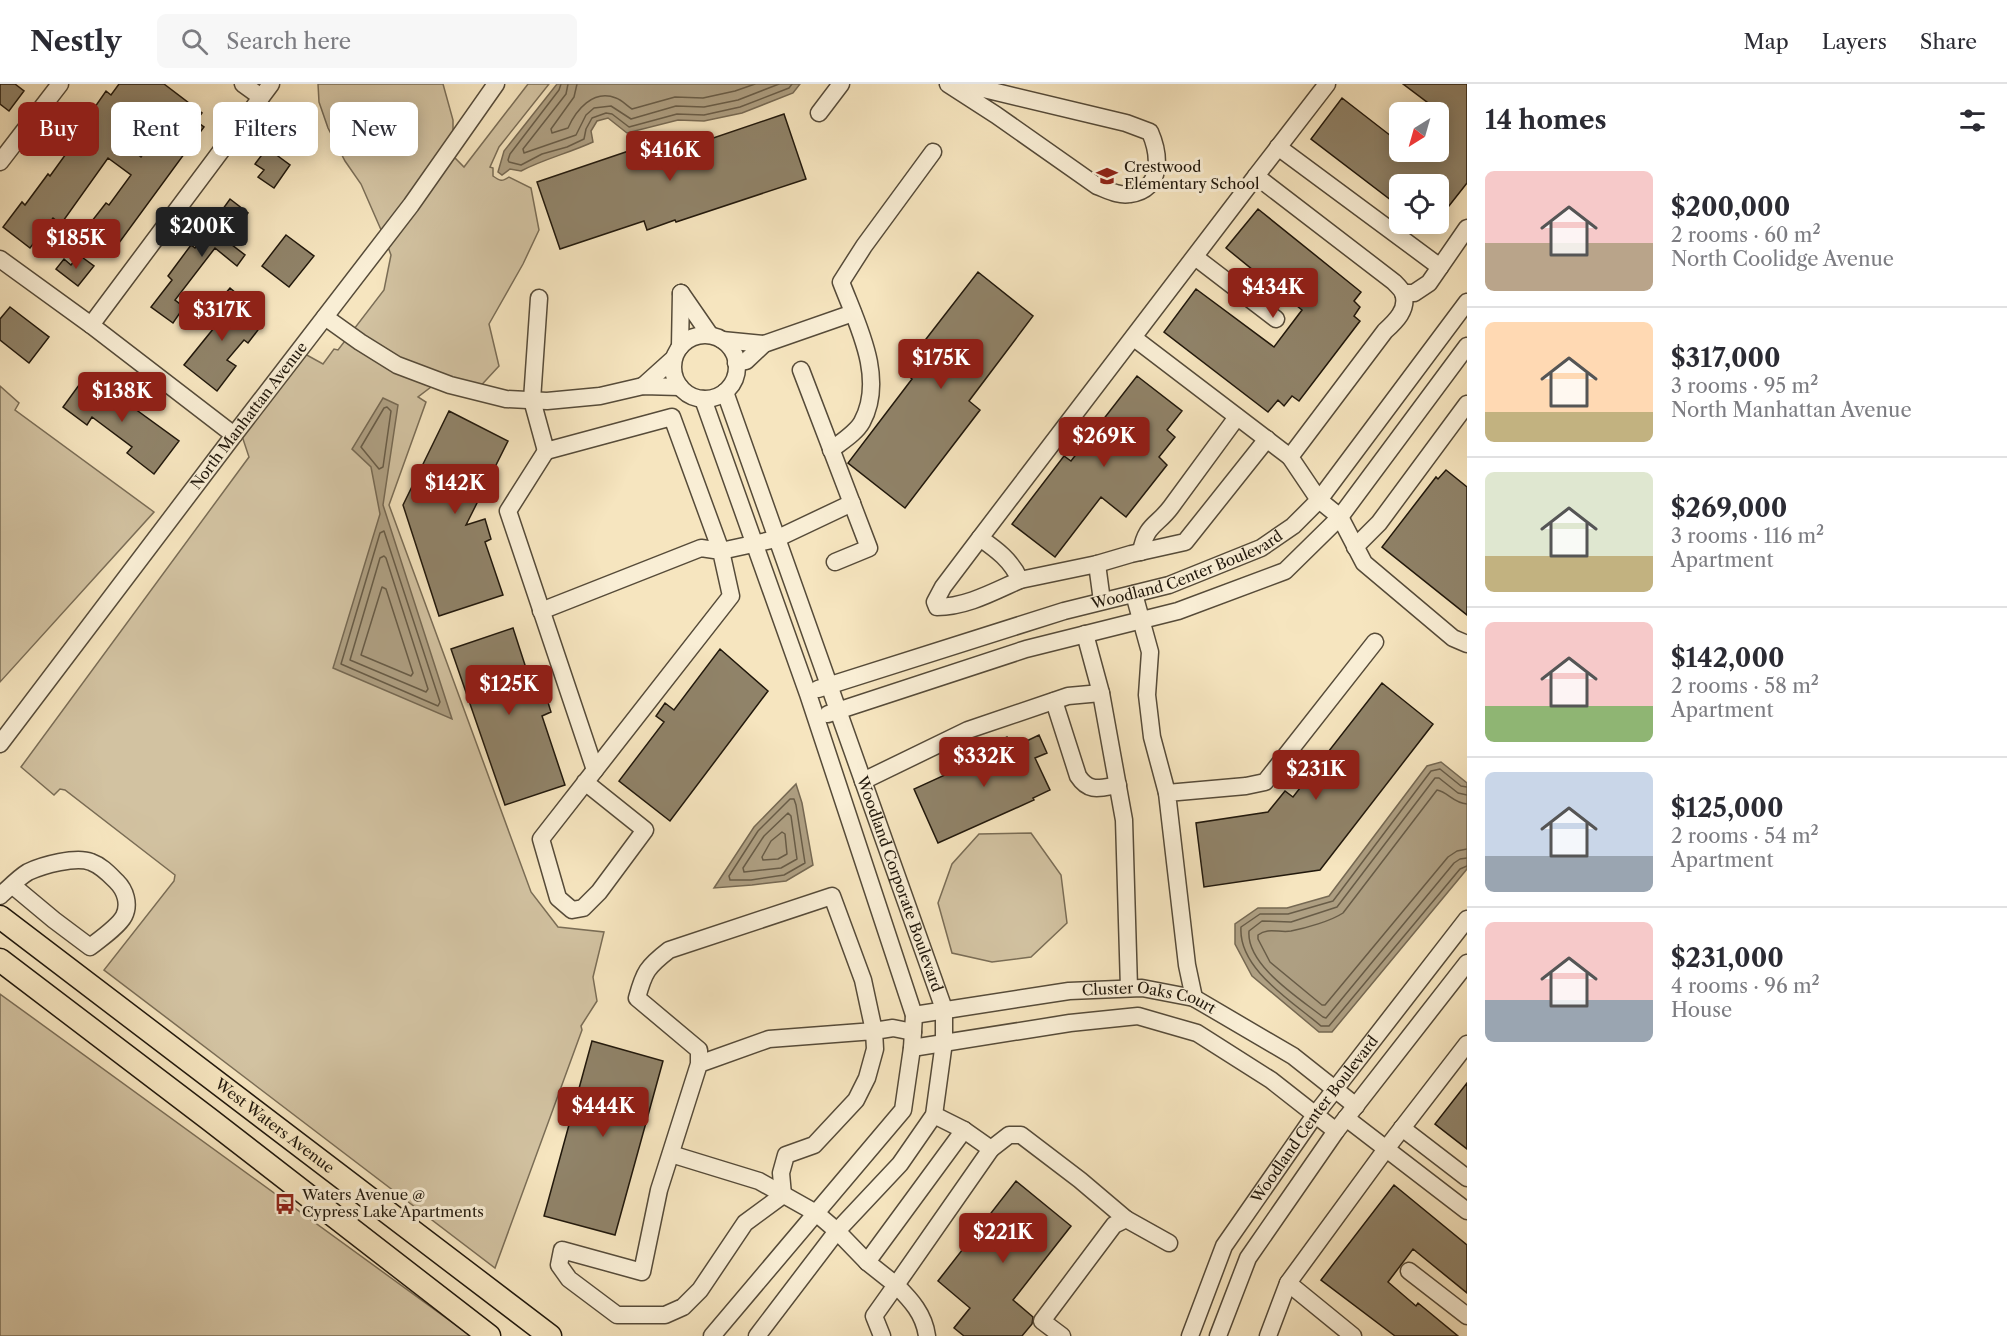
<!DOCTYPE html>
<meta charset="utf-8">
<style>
:root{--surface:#fff;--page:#f7f7f7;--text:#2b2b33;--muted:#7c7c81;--line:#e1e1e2;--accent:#8f2418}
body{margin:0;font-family:"Libre Caslon Text",serif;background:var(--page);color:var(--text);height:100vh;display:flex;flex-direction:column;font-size:22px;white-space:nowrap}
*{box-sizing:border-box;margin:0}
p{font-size:20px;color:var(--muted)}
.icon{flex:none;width:33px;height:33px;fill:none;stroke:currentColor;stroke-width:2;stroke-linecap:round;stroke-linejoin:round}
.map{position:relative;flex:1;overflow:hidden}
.drawer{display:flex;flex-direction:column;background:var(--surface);width:540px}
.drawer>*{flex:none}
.hud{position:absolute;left:18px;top:18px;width:570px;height:54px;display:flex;gap:12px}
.needle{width:39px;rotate:217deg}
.tools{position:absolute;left:1389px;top:18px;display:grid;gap:12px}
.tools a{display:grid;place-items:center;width:60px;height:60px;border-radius:9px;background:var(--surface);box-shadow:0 3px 15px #0003;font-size:30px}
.price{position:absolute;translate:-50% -51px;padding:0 14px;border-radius:6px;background:var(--accent);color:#fff;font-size:20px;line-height:39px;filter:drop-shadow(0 2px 3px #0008)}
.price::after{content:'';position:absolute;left:50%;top:36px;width:18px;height:14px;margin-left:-9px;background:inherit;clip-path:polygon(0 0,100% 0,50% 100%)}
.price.on{background:#222;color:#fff}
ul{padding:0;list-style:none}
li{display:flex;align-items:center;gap:18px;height:150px;padding:0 18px}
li+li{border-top:2px solid var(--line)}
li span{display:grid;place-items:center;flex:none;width:168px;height:120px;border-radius:9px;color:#555}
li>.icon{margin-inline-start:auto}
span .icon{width:72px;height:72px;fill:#fffc;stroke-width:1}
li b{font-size:26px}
h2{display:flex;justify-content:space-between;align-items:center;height:72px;padding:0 18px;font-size:26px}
.tag{padding:0 21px;border-radius:9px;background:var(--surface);box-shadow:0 3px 15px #0003;font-size:21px;line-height:54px}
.tag.on{background:var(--accent);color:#fff}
header{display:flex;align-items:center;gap:36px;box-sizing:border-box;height:84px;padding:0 30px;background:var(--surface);border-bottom:2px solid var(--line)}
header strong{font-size:28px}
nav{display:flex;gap:33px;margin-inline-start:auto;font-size:21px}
.search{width:420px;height:54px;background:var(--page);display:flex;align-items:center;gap:15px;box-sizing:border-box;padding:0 21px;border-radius:9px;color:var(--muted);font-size:22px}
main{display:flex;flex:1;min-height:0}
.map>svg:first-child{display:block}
.green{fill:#d2c2a1;stroke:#7a6d56;stroke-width:1.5}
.water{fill:#ae9f82;stroke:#766953;stroke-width:1.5}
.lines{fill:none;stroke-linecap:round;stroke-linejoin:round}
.shore{stroke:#685c47;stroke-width:1.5}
.building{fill:#908369;stroke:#21180c;stroke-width:1.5;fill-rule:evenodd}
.minor-casing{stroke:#564b39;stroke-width:19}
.major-casing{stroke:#21180c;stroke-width:25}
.minor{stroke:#f9eed5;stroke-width:16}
.major{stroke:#f6e5bf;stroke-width:22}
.labels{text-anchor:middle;stroke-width:6;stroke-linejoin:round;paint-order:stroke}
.poi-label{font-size:15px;fill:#21180c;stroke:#f9eed5;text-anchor:start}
.street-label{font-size:15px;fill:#21180c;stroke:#f9eed5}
</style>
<header>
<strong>Nestly</strong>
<div class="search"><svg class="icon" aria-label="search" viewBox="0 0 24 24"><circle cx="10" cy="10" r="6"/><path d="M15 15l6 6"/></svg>Search here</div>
<nav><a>Map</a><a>Layers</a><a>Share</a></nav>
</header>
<main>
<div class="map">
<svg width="1467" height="1252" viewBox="0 0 1467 1252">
<rect width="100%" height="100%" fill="#f6e5bf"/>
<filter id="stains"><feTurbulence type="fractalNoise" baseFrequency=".00333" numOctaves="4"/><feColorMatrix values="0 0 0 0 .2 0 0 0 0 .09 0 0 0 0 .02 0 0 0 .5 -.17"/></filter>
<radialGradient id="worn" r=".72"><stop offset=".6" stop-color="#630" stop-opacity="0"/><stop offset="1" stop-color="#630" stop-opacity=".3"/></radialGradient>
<path class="green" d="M318 0H443L453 36V50L382 148 361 100 345 77 328 44 319 18Z
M528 0H549L499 63 490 83 493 84V92C500 97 502 98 509 93L531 104 539 146 523 180 489 240 499 282 475 308 435 300 418 313 426 318 389 421 531 808 558 843 604 848 593 893 597 917 581 942 582 946 495 1184 104 886 174 797 175 791 65 706 60 705 54 711 21 683 249 373 242 352 305 270 323 280 334 265 338 266 384 206 391 171 388 163 454 73 464 83Z
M0 302 19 319 15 326 154 428 0 598Z
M1031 749 1061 791 1067 839 1031 873 992 878 952 869 938 819 952 780 979 750Z
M0 910 471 1252H0Z"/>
<path class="water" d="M557 0H800L793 9 742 29 704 37 678 36 627 49 608 34 597 37 591 47 593 58C569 69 544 75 521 87L510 85 502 91 498 88 504 67Z
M383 314 398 321 383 421 452 635 333 584 380 430 371 383 352 365Z
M1441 678 1467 699V785L1332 948H1319L1252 892 1235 860V840L1258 824H1287L1329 812 1427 682Z
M796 700 802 719 813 781 786 797 752 801 714 804 754 743Z"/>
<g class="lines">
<path class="shore" d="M561 0 559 6 510 70 508 76 509 78 521 81 542 70 567 63 584 55 586 45 592 34 606 29 612 30 629 43 677 30 704 31 740 23 789 4 792 0
M568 0 566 10 523 65 524 69 576 51 586 31 594 24 611 22 631 35 676 22 704 23 738 16 779 0
M577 0 574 13 551 45 552 49 568 44C576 26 593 5 616 14 622 16 627 22 632 25L675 13 703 14 735 7 755 0
M387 323 391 327 383 383 379 385 361 363 384 324Z
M384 447 440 618 438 622 341 580 380 449Z
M384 472 386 474 428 605 426 608 350 576 380 474Z
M382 503 386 505 413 589 411 592 361 571Z
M1467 703 1461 702 1440 685 1431 687 1333 817 1288 830H1260L1241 843C1238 885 1292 917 1321 942H1329L1460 785 1467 782
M1467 711 1458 709 1439 694H1435L1337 823 1291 838 1262 837 1249 847C1246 881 1299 914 1323 933L1326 934 1454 779 1460 775 1467 774
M790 715H794L796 721 805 779 784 791 751 796H730L729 792 758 747Z
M1467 720C1453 719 1448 708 1437 706L1343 829C1331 837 1306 844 1291 847 1279 849 1268 843 1258 851V855L1270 878 1322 921H1325L1448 773 1457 767 1467 765
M788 729 791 732 797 775 781 784 744 788 743 784 764 752Z
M782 748 785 750 787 770 778 775 763 776 762 773 771 757Z"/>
</g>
<path class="building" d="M0 0H15L24 7 9 27 0 20Z
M119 0H164L202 29 196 37 204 43 116 163 88 142 106 119 109 121 131 91 108 74 61 140 53 134 30 164 3 143 22 118 25 121 48 90 50 92 84 45 81 43 106 7 111 11ZM142 21 166 39 141 73 115 52 136 25 138 26Z
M1403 0H1467V99L1445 127 1438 122V100H1400V123L1311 55 1342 14 1400 59V68H1411L1418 73 1423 68H1438V47L1448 34Z
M784 30 806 95 676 138 675 136 647 146 644 137 560 165 537 98 670 53 675 67Z
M267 64 290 81 274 104 258 93 264 86 255 80Z
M230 115 248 129 227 157 245 171 237 182 215 164 175 216 184 223 173 239 151 223 172 196 168 192 191 161 195 164Z
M1258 125 1361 208 1354 217 1360 223 1354 232 1360 237 1299 317 1292 312 1284 322 1278 316 1268 328 1164 248 1196 205 1274 263 1302 226 1226 164Z
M286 151 314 172 289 203 262 182Z
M79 171 94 182 78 202 56 185 64 175 71 181Z
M978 188 1033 232 969 317 980 326 905 424 848 379 912 295 902 286Z
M230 204 242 214 234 222 261 242 248 259 244 256 227 276 236 282 217 307 184 281 222 234 212 225Z
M10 223 49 253 29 279 0 256V235Z
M87 290 179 357 154 390 127 369 132 363 92 333 87 341 63 323Z
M1137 292 1182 327 1167 346 1175 353 1159 373 1167 381 1126 433 1101 413 1055 473 1012 440 1064 372 1071 377Z
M449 327 508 357 466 441 485 435 491 455 485 458 503 511 439 532 403 421Z
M1446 386 1467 403V531L1382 463 1436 393 1438 395Z
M513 544 536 615 546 612 551 628 542 632 565 701 505 721 451 565Z
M720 565 768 607 670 737 619 697 664 638 656 632 665 619 674 626Z
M1382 599 1433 640 1320 786 1204 803 1196 739 1268 728 1285 707 1293 713Z
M1039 651 1047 669 1035 674 1050 706 1033 714 1034 716 938 759 914 705 993 669 990 661 1007 653 1012 664Z
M592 957 663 977 615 1151 544 1132Z
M1467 999V1065L1435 1040Z
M1016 1097 1071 1142 1013 1216 1033 1233 1032 1240 1022 1252H964L954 1244 970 1224 938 1197Z
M1394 1101 1467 1161V1209L1413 1165 1388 1198 1416 1222 1418 1219 1458 1252H1395L1321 1196Z"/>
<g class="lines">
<defs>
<g id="minor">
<path d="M243 0 261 13"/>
<path d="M948 0 996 31 1097 102C1108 106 1118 112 1130 110 1163 106 1160 71 1150 48L1126 39 963 0"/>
<path d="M819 29 841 0"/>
<path d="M1278 63 1440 183"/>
<path d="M0 78 60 0"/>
<path d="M1256 92 1327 0"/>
<path d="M1195 173 1276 235"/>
<path d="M0 175 91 241 234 351"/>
<path d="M681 209 710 251"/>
<path d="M1403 209H1414L1429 199 1467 144"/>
<path d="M539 214 532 316 546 367 672 333 721 467 776 455 852 419"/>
<path d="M325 233 360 258 397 281 450 301 506 315 547 317 600 312 643 302 680 303"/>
<path d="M91 241 271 0"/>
<circle cx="705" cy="283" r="32"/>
<path d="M1134 254 1290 373"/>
<path d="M722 256 764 260"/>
<path d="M680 263 681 209"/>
<path d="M736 279 746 277 764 260 853 229"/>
<path d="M801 286 869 464 835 478"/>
<path d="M643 302 673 275"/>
<path id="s1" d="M725 308 944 925V958L934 1031 900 1080 837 1147 757 1252"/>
<path d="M703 315 808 610 914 931 912 964 903 1026 712 1252"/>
<path d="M831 366C841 358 856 349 862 338 886 294 857 240 841 198L864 162 933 68"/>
<path d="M546 367 508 427 595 686"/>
<path d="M980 454 943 503 935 518 937 523C966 523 993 508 1020 496"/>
<path d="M1355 463 1379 439 1467 320"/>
<path d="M1141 468C1146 440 1157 442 1171 423 1193 393 1215 363 1237 333"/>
<path d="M1097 480 1131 470 1185 458 1267 355"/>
<path d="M1134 510 1150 568 1147 611 1152 653 1167 709"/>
<path d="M1102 517 1097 480 1020 496C1011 476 997 466 980 454L1256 92 1394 198C1397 201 1402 206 1403 209 1409 225 1395 238 1385 247L1290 373 1319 416 1340 433 1364 479 1453 554 1467 560"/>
<path d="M541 527 701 464 721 467 731 512 541 755 558 814 572 826 583 824 599 808 645 746 585 698"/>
<path d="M1085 550 1101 609 1124 736 1129 904"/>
<path id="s2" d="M818 605 1064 527 1169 501 1261 464 1293 442 1319 416 1467 218"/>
<path d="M1054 617 1078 692C1089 709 1100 704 1118 701"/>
<path d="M828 630 1026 565 1178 527 1285 487 1340 433 1467 262"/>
<path id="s3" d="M0 660 234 351 411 121 496 0"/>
<path d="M863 697 968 646 1068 612 1101 609"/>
<path d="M0 812C9 804 18 794 28 788 43 781 76 772 91 778 102 782 109 790 117 798 125 806 130 820 124 832 119 842 99 856 90 863L54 836 12 801"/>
<path d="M1194 914 1187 881 1167 709 1246 702 1265 698 1375 558"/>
<path id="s4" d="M914 931 1069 907 1142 904 1194 914 1293 972 1356 1022"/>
<path d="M912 964 1070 939 1138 932 1197 949 1271 996 1336 1047"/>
<path d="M699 980 769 955 874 947 875 965 867 994 856 1016 814 1061 786 1071 781 1089 783 1111 745 1139 700 1206 683 1223 665 1231H617L569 1195 559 1181 562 1166 642 1188 659 1106 699 980V966L637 914C644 888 647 883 669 866L832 812 863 896 874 947 893 944 913 948"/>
<path d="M1346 1034 1467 1127"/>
<path d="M1402 1044 1467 1094"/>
<path d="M991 1065 1009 1051H1021L1080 1096 1126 1135"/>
<path d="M671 1070 759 1097 816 1129 837 1147 867 1178 896 1201 874 1232 882 1252"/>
<path d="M867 1178 964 1046"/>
<path d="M1409 1187 1467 1232"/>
<path d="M927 1252C924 1230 911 1216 896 1201L991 1065 964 1046 934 1031"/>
<path d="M1062 1252 1042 1237 1114 1141 1126 1135 1169 1159"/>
<path id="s5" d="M1190 1252 1224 1162 1315 1031 1467 835"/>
<path d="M1218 1252 1248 1174 1336 1047 1467 879"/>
<path d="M1268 1252 1288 1199"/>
<path d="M1353 1252 1288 1199 1386 1065 1467 960"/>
</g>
<g id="major">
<path id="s6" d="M0 833 550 1252"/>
<path d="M0 876 209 1035 489 1252"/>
</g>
</defs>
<use href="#minor" class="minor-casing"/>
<use href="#major" class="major-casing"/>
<use href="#minor" class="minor"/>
<use href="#major" class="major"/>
</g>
<defs>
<symbol id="school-bare" viewBox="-9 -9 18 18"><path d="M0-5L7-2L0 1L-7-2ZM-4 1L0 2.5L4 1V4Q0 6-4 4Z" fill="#8f2418" stroke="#f9eed5" stroke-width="2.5" paint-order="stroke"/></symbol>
<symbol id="bus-bare" viewBox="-9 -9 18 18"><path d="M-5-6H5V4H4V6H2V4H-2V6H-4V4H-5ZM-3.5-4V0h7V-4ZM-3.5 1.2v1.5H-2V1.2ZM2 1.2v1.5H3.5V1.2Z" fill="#8f2418" stroke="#f9eed5" stroke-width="2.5" paint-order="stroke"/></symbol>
</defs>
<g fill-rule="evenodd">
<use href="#school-bare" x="1092" y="77" width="30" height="30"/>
<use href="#bus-bare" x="270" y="1105" width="30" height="30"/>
</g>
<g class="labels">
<g class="poi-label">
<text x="1124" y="88">Crestwood<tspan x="1124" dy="17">Elementary School</tspan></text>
<text x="302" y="1116">Waters Avenue @<tspan x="302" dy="17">Cypress Lake Apartments</tspan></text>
</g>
<g class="street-label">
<text dy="5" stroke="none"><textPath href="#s3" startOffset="412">North Manhattan Avenue</textPath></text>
<text dy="5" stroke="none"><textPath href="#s2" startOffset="388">Woodland Center Boulevard</textPath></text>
<text dy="5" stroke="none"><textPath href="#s1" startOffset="522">Woodland Corporate Boulevard</textPath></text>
<text dy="5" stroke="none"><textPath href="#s4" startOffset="238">Cluster Oaks Court</textPath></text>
<text dy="5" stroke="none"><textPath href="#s5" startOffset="252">Woodland Center Boulevard</textPath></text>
<text dy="5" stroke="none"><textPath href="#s6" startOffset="345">West Waters Avenue</textPath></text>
</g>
</g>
<rect width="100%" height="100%" filter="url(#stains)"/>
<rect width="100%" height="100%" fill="url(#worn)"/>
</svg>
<div class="tools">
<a><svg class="needle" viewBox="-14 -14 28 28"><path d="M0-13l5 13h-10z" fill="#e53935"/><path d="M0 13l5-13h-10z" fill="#7c7c81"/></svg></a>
<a><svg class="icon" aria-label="locate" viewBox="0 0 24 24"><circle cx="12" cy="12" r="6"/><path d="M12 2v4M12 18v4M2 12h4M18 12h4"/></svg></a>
</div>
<b class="price" style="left:670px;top:98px">$416K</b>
<b class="price on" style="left:202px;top:174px">$200K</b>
<b class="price" style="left:76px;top:186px">$185K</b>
<b class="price" style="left:1273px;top:235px">$434K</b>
<b class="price" style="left:222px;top:258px">$317K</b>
<b class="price" style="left:941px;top:306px">$175K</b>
<b class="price" style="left:122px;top:339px">$138K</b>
<b class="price" style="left:1104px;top:384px">$269K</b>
<b class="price" style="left:455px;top:431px">$142K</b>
<b class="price" style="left:509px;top:632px">$125K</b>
<b class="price" style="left:984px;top:704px">$332K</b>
<b class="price" style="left:1316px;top:717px">$231K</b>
<b class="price" style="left:603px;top:1054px">$444K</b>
<b class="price" style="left:1003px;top:1180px">$221K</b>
<div class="hud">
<a class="tag on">Buy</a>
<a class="tag">Rent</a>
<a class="tag">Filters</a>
<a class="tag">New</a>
</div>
</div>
<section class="drawer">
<h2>14 homes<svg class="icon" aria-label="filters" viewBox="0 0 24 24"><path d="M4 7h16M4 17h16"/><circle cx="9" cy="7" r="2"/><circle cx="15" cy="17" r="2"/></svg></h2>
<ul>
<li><span style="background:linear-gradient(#f6c9c9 60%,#b9a48a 0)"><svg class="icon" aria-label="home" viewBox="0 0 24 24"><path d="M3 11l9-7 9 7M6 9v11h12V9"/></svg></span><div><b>$200,000</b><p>2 rooms · 60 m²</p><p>North Coolidge Avenue</p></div></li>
<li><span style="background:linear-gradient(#ffd9b3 75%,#c2b280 0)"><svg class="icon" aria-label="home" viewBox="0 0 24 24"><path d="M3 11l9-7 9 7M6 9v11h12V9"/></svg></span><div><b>$317,000</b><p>3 rooms · 95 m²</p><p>North Manhattan Avenue</p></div></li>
<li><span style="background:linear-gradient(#dfe7d0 70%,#c2b280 0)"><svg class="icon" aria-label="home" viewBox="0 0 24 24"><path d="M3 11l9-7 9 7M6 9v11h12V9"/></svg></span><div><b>$269,000</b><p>3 rooms · 116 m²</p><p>Apartment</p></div></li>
<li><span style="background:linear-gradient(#f6c9c9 70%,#8fb573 0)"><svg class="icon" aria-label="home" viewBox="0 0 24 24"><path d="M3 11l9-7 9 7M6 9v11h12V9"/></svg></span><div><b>$142,000</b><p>2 rooms · 58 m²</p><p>Apartment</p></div></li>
<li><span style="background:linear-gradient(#c9d6e8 70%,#9aa5b1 0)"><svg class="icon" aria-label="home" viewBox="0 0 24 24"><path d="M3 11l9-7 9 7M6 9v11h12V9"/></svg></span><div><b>$125,000</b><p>2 rooms · 54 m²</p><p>Apartment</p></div></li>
<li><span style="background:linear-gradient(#f6c9c9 65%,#9aa5b1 0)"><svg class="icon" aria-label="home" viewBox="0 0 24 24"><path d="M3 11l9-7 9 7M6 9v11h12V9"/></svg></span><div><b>$231,000</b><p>4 rooms · 96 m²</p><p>House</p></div></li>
</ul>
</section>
</main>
